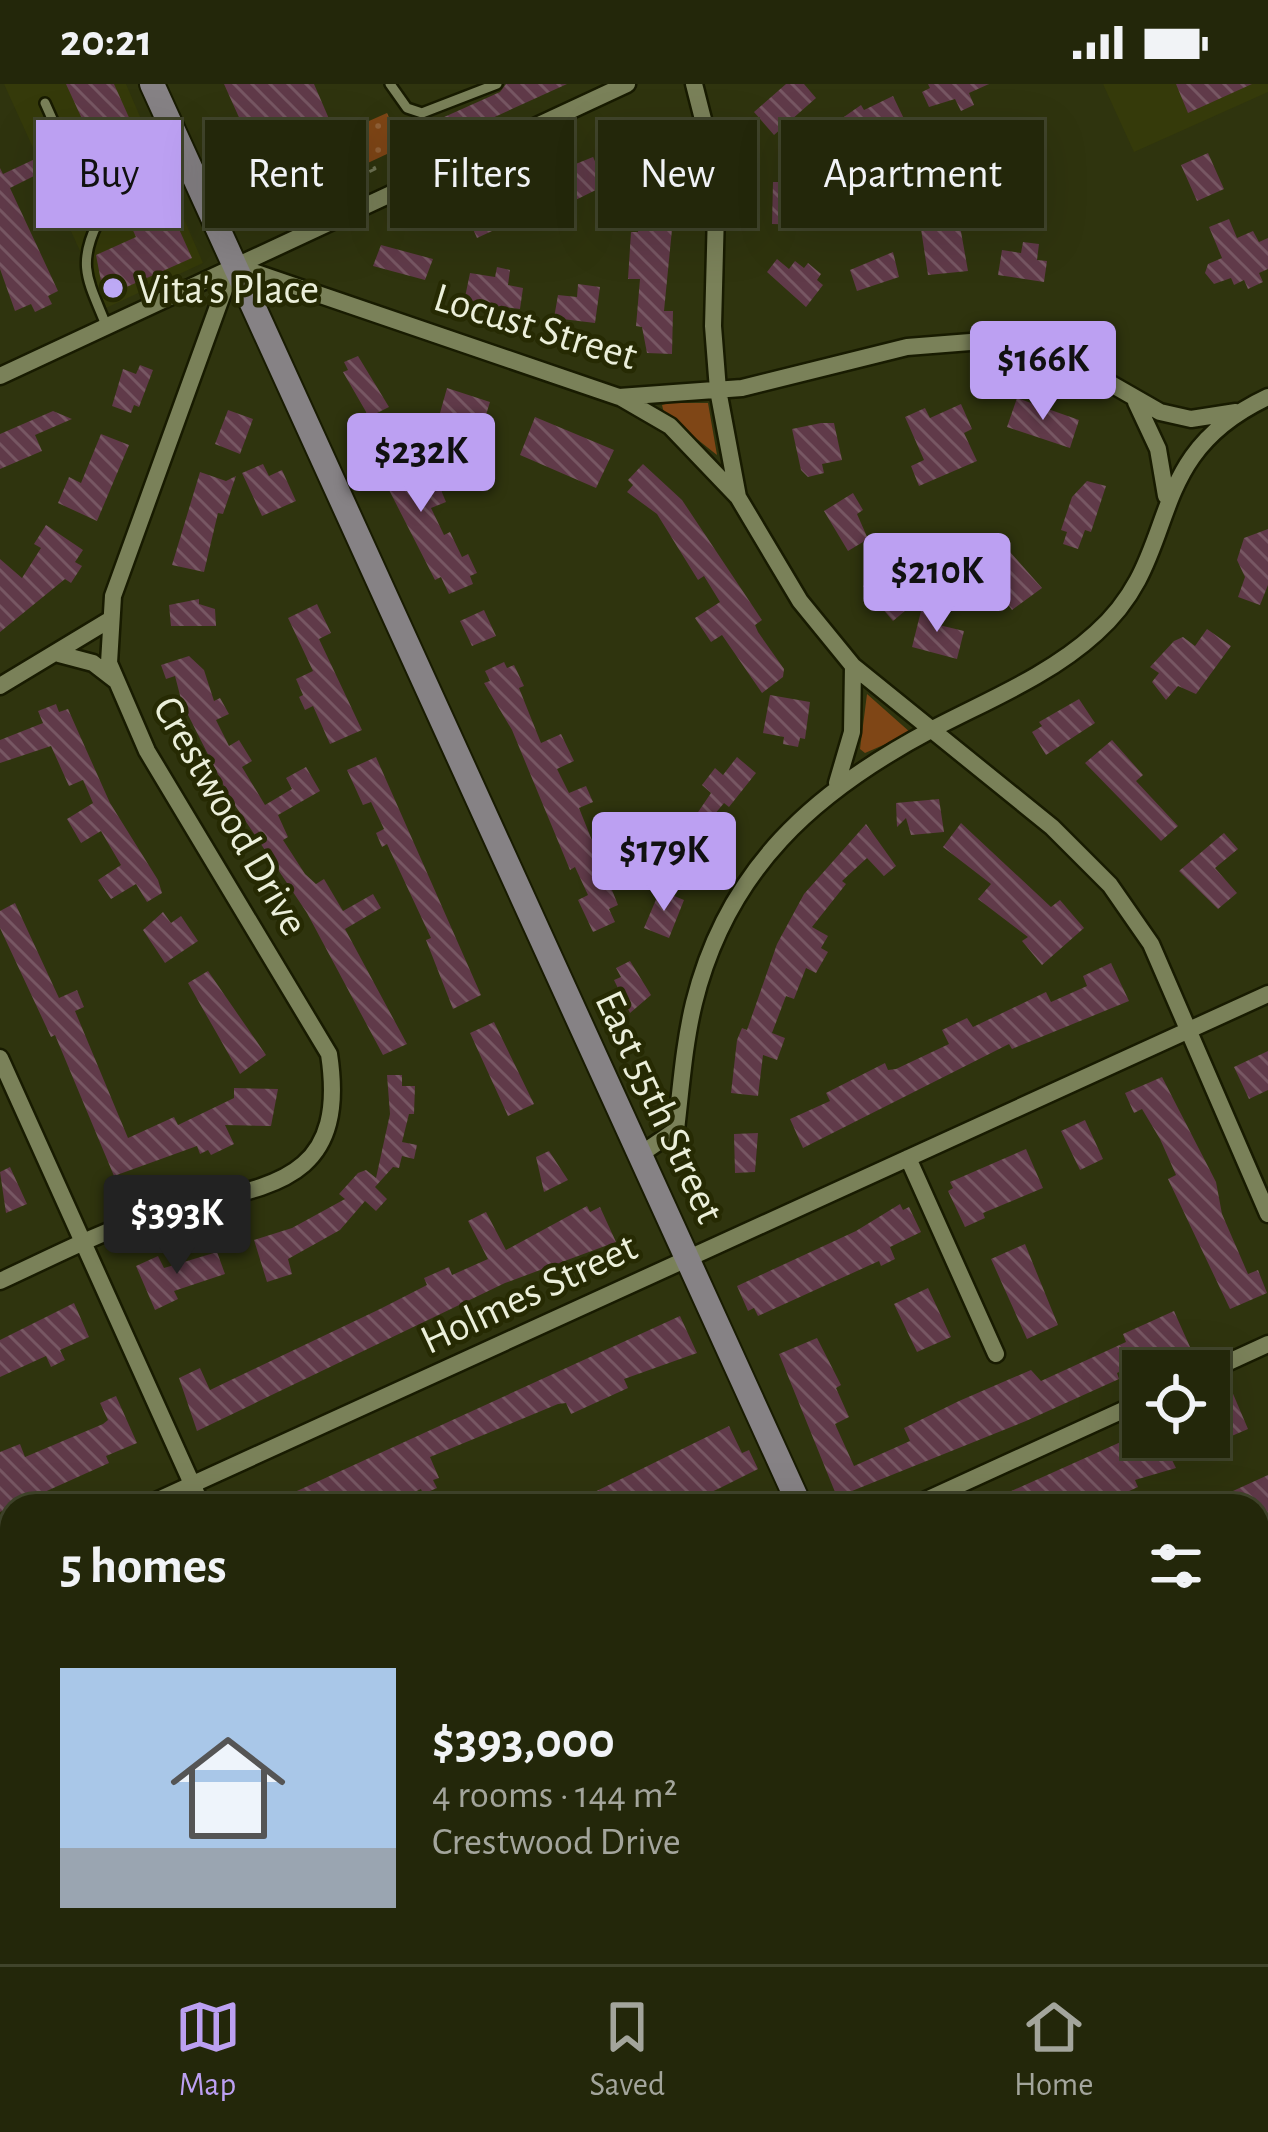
<!DOCTYPE html>
<meta charset="utf-8">
<style>
:root{--surface:#23270a;--page:#2f3318;--text:#f1f3f6;--muted:#a3a59c;--line:#40442b;--accent:#bca0f2}
body{margin:0;font-family:"Alegreya Sans",sans-serif;background:var(--page);color:var(--text);height:100vh;display:flex;flex-direction:column;font-size:45px;white-space:nowrap}
*{box-sizing:border-box;margin:0}
p{font-size:39px;color:var(--muted)}
.icon{flex:none;width:66px;height:66px;fill:none;stroke:currentColor;stroke-width:2;stroke-linecap:round;stroke-linejoin:round}
.map{position:relative;flex:1;overflow:hidden}
.details{position:absolute;left:0px;top:1410px;width:1269px;height:471px;display:flex;flex-direction:column;background:var(--surface);border-radius:36px 36px 0 0;box-shadow:0 12px 48px #0002,0 0 0 3px var(--line)}
.details>*{flex:none}
.hud{position:absolute;left:36px;top:36px;width:1197px;height:108px;display:flex;gap:24px}
.fabs{position:absolute;left:1122px;top:1266px;display:grid;gap:24px}
.fabs a{display:grid;place-items:center;width:108px;height:108px;border-radius:0px;background:var(--surface);box-shadow:0 12px 48px #0002,0 0 0 3px var(--line);font-size:60px}
.price{position:absolute;translate:-50% -102px;padding:0 27px;border-radius:12px;background:var(--accent);color:#111;font-size:39px;line-height:78px;filter:drop-shadow(0 3px 6px #0008)}
.price::after{content:'';position:absolute;left:50%;top:72px;width:36px;height:27px;margin-left:-18px;background:inherit;clip-path:polygon(0 0,100% 0,50% 100%)}
.price.on{background:#222;color:#fff}
ul{padding:0;list-style:none}
li{display:flex;align-items:center;gap:36px;height:300px;padding:0 60px}
li+li{border-top:3px solid var(--line)}
li span{display:grid;place-items:center;flex:none;width:336px;height:240px;border-radius:0px;color:#555}
li>.icon{margin-inline-start:auto}
span .icon{width:144px;height:144px;fill:#fffc;stroke-width:1}
li b{font-size:51px}
h2{display:flex;justify-content:space-between;align-items:center;height:144px;padding:0 60px;font-size:51px}
.tag{padding:0 42px;border-radius:0px;background:var(--surface);box-shadow:0 12px 48px #0002,0 0 0 3px var(--line);font-size:42px;line-height:108px}
.tag.on{background:var(--accent);color:#111}
.status{display:flex;justify-content:space-between;align-items:center;height:84px;padding:0 60px;background:var(--surface);direction:ltr}
.status svg{height:33px;fill:currentColor}
.menu{display:flex;justify-content:space-around;align-items:center;height:168px;border-top:3px solid var(--line);background:var(--surface);font-size:33px;color:var(--muted)}
.menu a{display:grid;justify-items:center;gap:6px}
.menu .on{color:var(--accent)}
.map>svg:first-child{display:block}
.built{fill:#353a0a}
.grass{fill:#7f4616}
.park{fill:url(#park-dots)}
.building{fill:url(#building-back-hatch)}
.lines{fill:none;stroke-linecap:round;stroke-linejoin:round}
.service-casing{stroke:#181b01;stroke-width:14}
.minor-casing{stroke:#181b01;stroke-width:21}
.secondary-casing{stroke:#181b01;stroke-width:28}
.path{stroke:#6f7454;stroke-width:3;stroke-dasharray:9 9;stroke-linecap:butt}
.service{stroke:#7a8159;stroke-width:9}
.minor{stroke:#7a8159;stroke-width:16}
.secondary{stroke:#868285;stroke-width:24}
.poi-dot{fill:#bda9f5;stroke:#262a03;stroke-width:4.5}
.labels{text-anchor:middle;stroke-width:9;stroke-linejoin:round;paint-order:stroke}
.poi-label{font-size:42px;fill:#ebefda;stroke:#262a03;text-anchor:start}
.street-label{font-size:42px;fill:#ebefda;stroke:#262a03}
</style>
<div class="status"><b>20:21</b><svg viewBox="0 0 49 12"><path d="M0 12V9h3v3zM5 12V6h3v6zM10 12V3h3v9zM15 12V0h3v12zM26 1h20v11H26zM47 4h2v5h-2z"/></svg></div>
<div class="map">
<svg width="1268" height="1880" viewBox="0 0 1268 1880">
<defs>
<pattern id="park-dots" width="8" height="8" patternUnits="userSpaceOnUse" patternTransform="scale(3)"><rect width="8" height="8" fill="#7f4616"/><path d="M2 2h.1M6 6h.1" fill="none" stroke="#916137" stroke-width="1.8" stroke-linecap="round"/></pattern>
<pattern id="building-back-hatch" width="6" height="6" patternUnits="userSpaceOnUse" patternTransform="scale(3)"><rect width="6" height="6" fill="#603a49"/><path d="M-1 5l2 2M0 0l6 6M5-1l2 2" fill="none" stroke="#775763"/></pattern>
</defs>
<rect width="100%" height="100%" fill="#2f340e"/>
<path class="built" d="M4 0H126L203 179 106 224Z
M1103 0H1268V8L1134 68Z"/>
<path class="grass" d="M669 319H708L717 371 664 329 662 321Z
M867 610 911 649 865 669 860 665Z"/>
<path class="park" d="M387 29 402 63 357 84 342 49Z"/>
<path class="building" d="M66 0H114L192 174 104 213 96 171 136 153Z
M224 0H314L339 58 298 82 276 35 246 49Z
M506 0H567L413 70 404 51 500 8Z
M786 0H804L816 14 774 51 754 28Z
M928 0H989L969 9 974 21 961 27 955 15 929 23 922 8 930 4Z
M1176 0H1252L1188 29Z
M893 12 906 39 854 64 841 35 861 21 864 26Z
M655 38 677 88 647 102 629 60 634 58 630 49Z
M1208 69 1224 105 1197 117 1181 81Z
M593 73 606 101 541 133 538 126 477 154 464 125Z
M35 75 42 88 10 104 58 207 48 212 52 220 35 228 31 220 15 227 0 185V84L3 90Z
M791 91 807 92 806 108 814 109 808 141 772 140 773 98H791Z
M647 113 675 115 664 227H673L672 270 647 269 642 243 636 242 640 195H628L631 148H638L639 123H647Z
M1229 135 1237 154 1253 147 1259 158 1268 154V185L1259 189 1263 198 1248 205 1244 196 1234 201 1231 194 1214 200 1205 189 1208 180 1222 174 1209 143Z
M960 142 968 187 928 191 921 145Z
M1023 158 1039 160 1037 176 1047 177 1044 198 998 191 1002 166 1021 169Z
M381 161 433 175 425 196 373 182Z
M893 168 899 193 857 207 850 186Z
M777 175 789 185 795 177 804 184 808 179 821 190 817 196 823 201 806 223 767 188Z
M497 183 510 186 508 201 523 204 520 225 464 218 470 189 495 193Z
M578 200 600 203 595 239 554 234 558 211 577 213Z
M358 272 389 323 369 333 343 288 348 286 344 278Z
M140 281 153 286 139 323 134 321 131 329 112 322 123 285 136 290Z
M447 304 490 318 485 334 472 329 469 338 440 329Z
M1017 314 1079 336 1070 364 1007 343Z
M961 320 972 345 964 349 977 377 919 402 911 382 924 376 905 333 925 324 930 334Z
M228 326 253 335 240 370 215 360Z
M53 327 72 335 35 351 42 367 0 385V350Z
M535 333 614 366 596 404 520 371Z
M821 339H834L842 376 822 380 824 389 808 393 801 386 792 345Z
M388 344 417 408 438 399 446 418 431 424 444 451 450 448 462 473 468 470 477 489 470 492 473 500 449 510 441 493 435 496 363 355Z
M101 350 129 361 97 437 58 419 69 393 81 399Z
M263 380 269 392 282 386 296 417 262 432 242 389Z
M643 380 682 416 762 536 755 541 758 548 784 585 783 593 762 609 722 551 711 558 695 534 720 518 704 492 698 496 657 430 627 408 633 401 628 396Z
M200 388 226 397 236 392 223 430 218 429 204 488 172 481Z
M1087 397 1106 402 1091 448 1085 446 1078 465 1063 460 1067 448 1061 446 1072 413Z
M853 409 863 426 857 430 868 455 848 467 824 427Z
M46 441 83 466 75 478 82 482 71 499 65 495 0 548V475L22 494 41 464 34 460Z
M1268 445V501L1260 521 1238 513 1245 493 1237 476 1244 454Z
M1010 468 1042 504 1012 526 995 503 1008 493 996 478Z
M881 488 898 507 906 500 919 515 893 537 863 502Z
M199 515V520L215 525 216 542H171L169 521Z
M317 520 331 549 319 555 362 646 330 660 313 622 305 626 299 613 303 611 296 595 313 587 288 534Z
M922 523 942 528 939 541 964 547 957 575 912 563Z
M484 526 496 552 472 562 460 537Z
M1207 545 1231 562 1196 610 1178 602 1166 616 1152 598 1159 589 1150 583 1174 557 1183 553 1195 562Z
M189 572 204 586 214 617 220 614 229 630 216 636 229 662 239 656 252 677 242 683 265 721 292 705 286 694 306 683 320 707 278 731 288 753 283 756 305 790 316 800 324 795 343 827 373 810 381 824 345 845 407 960 383 971 307 829 230 714 182 619 175 592 166 595 161 581Z
M504 578 507 584 514 581 524 602 519 604 541 659 561 650 574 677 557 685 569 709 586 702 593 718 579 724 618 821 609 825 615 838 593 848 578 816 588 811 575 783 570 786 512 646 484 599 490 597 485 587Z
M770 611 810 618 805 655 800 654 798 663 783 660 784 653 763 649Z
M1079 615 1095 639 1046 671 1032 648 1042 642 1039 638Z
M56 620 59 628 68 625 110 719 158 796 162 809 147 818 136 800 111 815 98 796 121 781 101 747 81 759 67 735 93 719 83 696 69 702 51 662 0 679V656L43 639 38 627Z
M1112 656 1143 691 1136 697 1178 742 1161 757 1085 679Z
M376 673 481 911 453 925 426 856 431 854 387 760 382 763 376 749 384 745 371 718 363 721 347 686Z
M737 673 756 689 729 723 724 719 704 743 714 750 688 787 674 777 680 770 673 765 711 709 702 701 715 684 723 691Z
M939 715 944 748 911 751 906 734 897 743 896 719Z
M961 739 1051 823 1060 816 1084 844 1042 881 1022 857 1028 853 978 815 991 800 943 763Z
M866 740 896 782 884 792 867 774 842 797 846 800 812 843 828 852 821 864 828 868 816 889 806 884 794 915 786 912 772 949 785 954 777 976 763 971 758 1012 731 1009 737 956 742 944 747 946 777 860 804 810Z
M1224 749 1238 765 1215 784 1237 809 1218 825 1179 787Z
M660 806 684 816 669 854 644 844Z
M15 819 59 914 77 906 84 923 75 927 128 1054 174 1033 178 1041 234 1014V1004L278 1005 271 1042 225 1041 234 1060 211 1071 208 1066 200 1070 197 1062 114 1092 55 951 51 953 0 844V827Z
M163 828 171 839 181 832 198 857 165 879 143 846Z
M630 877 651 911 630 929 614 896 621 893 616 884Z
M1111 879 1129 917 1012 965 1009 960 803 1064 790 1035 830 1017 826 1009 885 979 888 986 896 985 949 960 942 946 967 934 973 943 1046 908 1051 918 1087 902 1083 892Z
M208 887 266 971 240 990 188 899Z
M494 938 534 1020 508 1032 470 949Z
M1268 967V1006L1249 1015 1234 983Z
M387 991H402V1002H415L414 1030H409L402 1058 417 1061 414 1075 402 1072 399 1084 393 1083 375 1103 387 1115 376 1127 365 1117 340 1146 288 1175 292 1190 267 1198 254 1156 292 1144 345 1115 339 1110 358 1089 366 1086 376 1094 390 1030Z
M1162 993 1216 1098 1222 1130 1248 1190 1258 1186 1267 1209 1230 1225 1168 1095 1176 1091 1160 1055 1142 1025 1134 1029 1125 1009Z
M1085 1036 1103 1075 1080 1086 1061 1047Z
M758 1049 755 1088 735 1089 734 1050Z
M1026 1065 1043 1104 983 1129 985 1134 965 1143 948 1107 953 1104 950 1098Z
M549 1067 568 1096 544 1108 536 1073Z
M10 1083 27 1120 6 1129 0 1088Z
M900 1120 903 1126 909 1123 921 1148 890 1163 895 1175 881 1182 879 1177 758 1232 754 1224 748 1227 737 1202 856 1147Z
M587 1122 590 1128 600 1123 616 1158 505 1199 197 1347 179 1294 200 1284 210 1306 380 1225 427 1201 424 1194 449 1183 452 1191 488 1175 468 1137 486 1128 506 1166Z
M1025 1160 1058 1241 1027 1255 991 1175Z
M217 1168 225 1190 174 1207 178 1215 155 1226 136 1182 158 1172 164 1184Z
M928 1204 951 1253 917 1268 894 1220Z
M74 1219 89 1253 60 1266 65 1276 51 1283 46 1272 0 1293V1256Z
M1174 1227 1190 1263 1145 1283 1143 1277 1117 1289 1119 1295 1026 1337 837 1413 779 1270 817 1254 841 1301 836 1304 849 1333 835 1340 854 1382 910 1357 904 1344 959 1317 1031 1286 1041 1297 1126 1258 1123 1250Z
M680 1232 697 1269 624 1295 628 1304 571 1330 566 1319 558 1320 430 1373 439 1394 433 1396 437 1404 423 1410 421 1405 383 1422H264Z
M1231 1305 1248 1345 1227 1354 1210 1314Z
M116 1312 137 1359 106 1372 109 1379 0 1428V1368L20 1360 25 1373 103 1340 108 1336 100 1319Z
M729 1342 742 1369 749 1366 758 1385 720 1404 681 1422H566Z
M1143 1348V1353H1223L1172 1376 1176 1384 1135 1396 1138 1403 1118 1412 1123 1422H1107L1103 1412 1082 1422H978Z
M1268 1391V1451L1257 1422H1200Z"/>
<g class="lines">
<defs>
<path id="service" d="M390 0 407 24 422 29 497 0
M45 19 98 138C76 182 89 198 106 241"/>
<path id="minor" d="M694 0 717 90 713 242 718 306 738 413 800 517 853 582 1052 743 1110 801 1151 860 1268 1130
M233 181 619 313 742 304 907 263 983 257 1071 277 1160 328 1191 335 1236 328
M0 292 627 0
M620 313 670 342 737 412
M1136 318 1158 365 1166 412
M59 570 93 579 115 596
M0 602 111 535
M837 699 852 648 853 582
M0 974 202 1422
M641 1070 676 1046C681 1004 684 960 694 919 727 785 814 708 931 646 986 617 1049 592 1096 549 1185 470 1138 374 1268 313
M908 1074 996 1270
M0 1197C48 1175 96 1150 146 1133 247 1100 351 1115 329 970L147 667 109 579 113 512 233 181
M1209 1287 1268 1260
M145 1422 1268 910
M913 1422 1143 1317
M0 1488 12 1483
M0 1788 12 1782
M1257 1814 1268 1809
M406 1869 411 1880
M1112 1880 1136 1869"/>
<path id="secondary" d="M152 0 800 1422
M1257 1517 1268 1512
M1003 1869 1008 1880
M458 1880 482 1869"/>
</defs>
<use href="#service" class="service-casing"/>
<use href="#minor" class="minor-casing"/>
<use href="#secondary" class="secondary-casing"/>
<path class="path" d="M353 95 375 85 371 77"/>
<use href="#service" class="service"/>
<use href="#minor" class="minor"/>
<use href="#secondary" class="secondary"/>
</g>
<circle class="poi-dot" cx="113" cy="204" r="12"/>
<g class="labels">
<g class="poi-label">
<text x="137" y="219">Vita's Place</text>
</g>
<g class="street-label">
<text transform="translate(536 241) rotate(17)" y="15">Locust Street</text>
<text transform="translate(232 731) rotate(60)" y="15">Crestwood Drive</text>
<text transform="translate(661 1022) rotate(65)" y="15">East 55th Street</text>
<text transform="translate(528 1208) rotate(-25)" y="15">Holmes Street</text>
</g>
</g>
</svg>
<div class="fabs">
<a><svg class="icon" aria-label="locate" viewBox="0 0 24 24"><circle cx="12" cy="12" r="6"/><path d="M12 2v4M12 18v4M2 12h4M18 12h4"/></svg></a>
</div>
<b class="price" style="left:1043px;top:339px">$166K</b>
<b class="price" style="left:421px;top:431px">$232K</b>
<b class="price" style="left:937px;top:551px">$210K</b>
<b class="price" style="left:664px;top:830px">$179K</b>
<b class="price on" style="left:177px;top:1193px">$393K</b>
<div class="hud">
<a class="tag on">Buy</a>
<a class="tag">Rent</a>
<a class="tag">Filters</a>
<a class="tag">New</a>
<a class="tag">Apartment</a>
</div>
<section class="details">
<h2>5 homes<svg class="icon" aria-label="filters" viewBox="0 0 24 24"><path d="M4 7h16M4 17h16"/><circle cx="9" cy="7" r="2"/><circle cx="15" cy="17" r="2"/></svg></h2>
<ul>
<li><span style="background:linear-gradient(#a9c7e8 75%,#9aa5b1 0)"><svg class="icon" aria-label="home" viewBox="0 0 24 24"><path d="M3 11l9-7 9 7M6 9v11h12V9"/></svg></span><div><b>$393,000</b><p>4 rooms · 144 m²</p><p>Crestwood Drive</p></div></li>
</ul>
</section>
</div>
<nav class="menu">
<a class="on"><svg class="icon" aria-label="map" viewBox="0 0 24 24"><path d="M3 6l6-2 6 2 6-2v14l-6 2-6-2-6 2zM9 4v14M15 6v14"/></svg>Map</a>
<a><svg class="icon" aria-label="saved" viewBox="0 0 24 24"><path d="M7 4h10v16l-5-4-5 4z"/></svg>Saved</a>
<a><svg class="icon" aria-label="home" viewBox="0 0 24 24"><path d="M3 11l9-7 9 7M6 9v11h12V9"/></svg>Home</a>
</nav>
